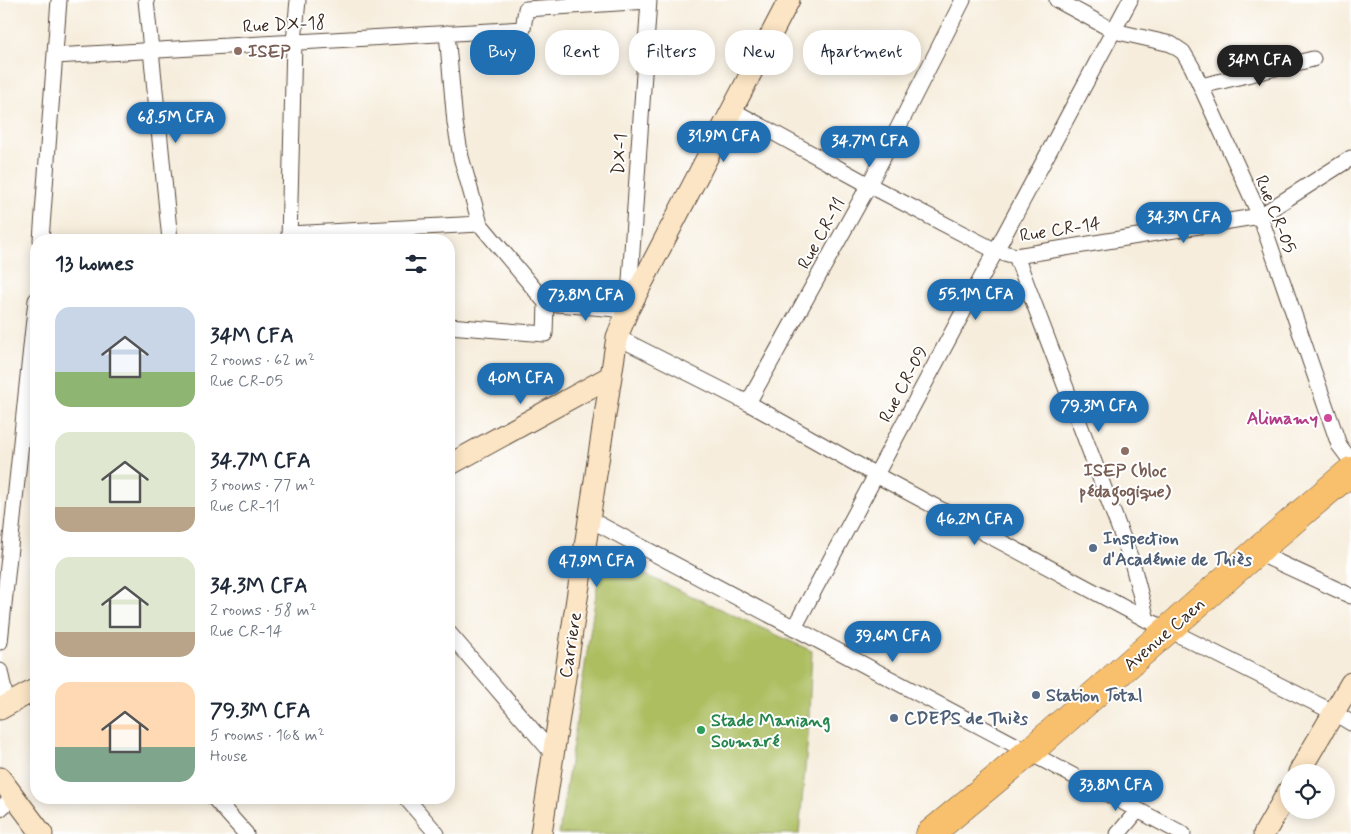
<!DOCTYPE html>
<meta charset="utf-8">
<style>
:root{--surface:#fff;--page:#f6f6f7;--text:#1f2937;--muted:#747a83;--accent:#1f6fb2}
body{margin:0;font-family:Mynerve,sans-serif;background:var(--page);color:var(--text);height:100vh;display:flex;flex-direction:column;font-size:19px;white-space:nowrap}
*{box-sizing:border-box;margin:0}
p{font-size:16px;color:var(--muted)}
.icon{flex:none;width:28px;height:28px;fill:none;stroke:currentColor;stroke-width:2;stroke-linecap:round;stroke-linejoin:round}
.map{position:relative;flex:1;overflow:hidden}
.sheet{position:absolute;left:30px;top:234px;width:425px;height:570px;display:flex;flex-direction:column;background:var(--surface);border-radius:20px;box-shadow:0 2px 12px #0003}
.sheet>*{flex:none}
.hud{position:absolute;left:470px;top:30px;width:475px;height:45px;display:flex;gap:10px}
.controls{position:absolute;left:1280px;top:764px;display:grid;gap:10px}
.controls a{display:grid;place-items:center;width:55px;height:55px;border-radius:50%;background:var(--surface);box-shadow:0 2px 12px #0003;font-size:25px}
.price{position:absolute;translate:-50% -42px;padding:0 11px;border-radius:18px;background:var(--accent);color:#fff;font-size:16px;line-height:32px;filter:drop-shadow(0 1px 2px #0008)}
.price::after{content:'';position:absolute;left:50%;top:30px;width:15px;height:11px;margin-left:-8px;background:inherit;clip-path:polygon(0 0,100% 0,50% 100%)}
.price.selected{background:#222;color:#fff}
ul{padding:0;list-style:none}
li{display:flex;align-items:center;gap:15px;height:125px;padding:0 25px}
li span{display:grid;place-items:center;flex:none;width:140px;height:100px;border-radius:15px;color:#555}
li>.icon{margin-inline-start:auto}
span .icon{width:60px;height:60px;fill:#fffc;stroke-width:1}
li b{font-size:21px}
h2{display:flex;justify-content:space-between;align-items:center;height:60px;padding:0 25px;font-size:21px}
.tag{padding:0 18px;border-radius:20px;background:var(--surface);box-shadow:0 2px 12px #0003;font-size:18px;line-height:45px}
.tag.selected{background:var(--accent);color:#fff}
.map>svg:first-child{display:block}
.green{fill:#acbe61;stroke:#747440}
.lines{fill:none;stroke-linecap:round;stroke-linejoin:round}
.street-casing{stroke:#57473a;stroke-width:17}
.secondary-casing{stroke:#57473a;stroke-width:23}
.highway-casing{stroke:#57473a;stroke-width:29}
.street{stroke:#fff;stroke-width:15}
.secondary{stroke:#fce5c4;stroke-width:21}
.highway{stroke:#f8bf6c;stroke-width:28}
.education-dot{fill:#8d6e63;stroke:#fff;stroke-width:2}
.hotel-dot{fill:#d1479c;stroke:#fff;stroke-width:2}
.service-dot{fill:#5c6f8a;stroke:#fff;stroke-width:2}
.leisure-dot{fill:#2e9e5b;stroke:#fff;stroke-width:2}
.labels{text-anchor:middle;stroke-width:4;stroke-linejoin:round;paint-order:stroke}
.street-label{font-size:18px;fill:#3b2a1e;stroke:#fff}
.education-label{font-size:18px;font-weight:bold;fill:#785e54;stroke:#fff;text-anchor:start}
.hotel-label{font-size:18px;font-weight:bold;fill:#b23c85;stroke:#fff;text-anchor:end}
.service-label{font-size:18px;font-weight:bold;fill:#4e5e75;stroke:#fff;text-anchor:start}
.leisure-label{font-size:18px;font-weight:bold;fill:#27864d;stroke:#fff;text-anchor:start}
</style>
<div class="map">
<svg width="1351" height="834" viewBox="0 0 1351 834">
<rect width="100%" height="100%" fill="#fff"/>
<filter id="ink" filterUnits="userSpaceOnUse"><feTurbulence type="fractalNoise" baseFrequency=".02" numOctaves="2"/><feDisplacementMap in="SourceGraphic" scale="10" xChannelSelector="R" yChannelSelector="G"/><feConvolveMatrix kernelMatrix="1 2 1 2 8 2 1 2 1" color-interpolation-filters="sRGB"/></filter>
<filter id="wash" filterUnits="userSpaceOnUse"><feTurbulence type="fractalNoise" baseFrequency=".0096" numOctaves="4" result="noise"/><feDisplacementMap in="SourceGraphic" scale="20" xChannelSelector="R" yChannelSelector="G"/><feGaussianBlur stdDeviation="1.12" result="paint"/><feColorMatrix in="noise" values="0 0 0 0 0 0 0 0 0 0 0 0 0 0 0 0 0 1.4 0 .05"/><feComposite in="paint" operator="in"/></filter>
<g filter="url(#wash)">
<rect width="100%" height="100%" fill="#f6eddc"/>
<path class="green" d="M602 555 812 651 808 737 799 834H559Z"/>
</g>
<g filter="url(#ink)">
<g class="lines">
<defs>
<path id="street" d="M146 0 170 240
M1057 0 1114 31 1171 44 1183 52 1192 67 1260 216 1339 445 1351 461
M447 33 455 123 461 157 480 224
M55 56 523 29 526 9 648 1
M1201 86 1313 59
M732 110 869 185 996 251 1016 256 1260 216 1351 158
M289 234 480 224 546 303 545 334 449 326
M41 240 59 0
M289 240 294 42 298 0
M1016 256 1132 562 1147 620
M546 303 628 310 649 0
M617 337 748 403 876 475 1147 620 1169 630 1333 712 1351 723
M748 403 869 185 963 0
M589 519 1183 834
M1256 552 1351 596
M794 628 1130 0
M449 633 553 754
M0 642 36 300
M0 671 7 705
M214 798 246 834
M406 798 437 834
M0 809 13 797
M1118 834 1138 810"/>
<path id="secondary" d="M449 465 611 376
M0 709 36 689
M1299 772 1351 683
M0 778 42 834
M541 834 617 337 628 310 789 0
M1264 834 1289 790"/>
<path id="highway" d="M930 834 1035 747 1256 552 1351 471"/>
</defs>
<use href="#street" class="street-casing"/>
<use href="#secondary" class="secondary-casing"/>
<use href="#highway" class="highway-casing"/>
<use href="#street" class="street"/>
<use href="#secondary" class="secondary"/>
<use href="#highway" class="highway"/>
</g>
</g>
<g class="education-dot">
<circle cx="238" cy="51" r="5"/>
<circle cx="1125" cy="451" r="5"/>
</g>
<circle class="hotel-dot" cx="1328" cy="418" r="5"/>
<g class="service-dot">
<circle cx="1093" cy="548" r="5"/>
<circle cx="1036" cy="695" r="5"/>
<circle cx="894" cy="718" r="5"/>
</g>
<circle class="leisure-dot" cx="701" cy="730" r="5"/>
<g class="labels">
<g class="street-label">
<text transform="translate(284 24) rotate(-3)" y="6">Rue DX-18</text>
<text transform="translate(619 154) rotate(-86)" y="6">DX-1</text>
<text transform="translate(1276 214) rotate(68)" y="6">Rue CR-05</text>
<text transform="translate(1060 229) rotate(-9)" y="6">Rue CR-14</text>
<text transform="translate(821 233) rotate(-61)" y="6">Rue CR-11</text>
<text transform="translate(903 384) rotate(-62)" y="6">Rue CR-09</text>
<text transform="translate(1164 634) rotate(-41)" y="6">Avenue Caen</text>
<text transform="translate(570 645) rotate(-81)" y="6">Carriere</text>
</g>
<g class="education-label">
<text x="248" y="57">ISEP</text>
<text x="1125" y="476" text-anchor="middle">ISEP (bloc<tspan x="1125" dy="21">pédagogique)</tspan></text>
</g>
<g class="hotel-label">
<text x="1318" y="424">Alimamy</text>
</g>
<g class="service-label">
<text x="1103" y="544">Inspection<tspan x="1103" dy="21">d'Académie de Thiès</tspan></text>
<text x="1046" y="701">Station Total</text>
<text x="904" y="724">CDEPS de Thiès</text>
</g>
<g class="leisure-label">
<text x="711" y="726">Stade Maniang<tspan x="711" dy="21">Soumaré</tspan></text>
</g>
</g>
</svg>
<div class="controls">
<a><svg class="icon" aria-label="locate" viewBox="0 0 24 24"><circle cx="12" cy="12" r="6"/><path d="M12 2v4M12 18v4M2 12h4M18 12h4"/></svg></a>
</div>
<b class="price selected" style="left:1260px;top:87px">34M CFA</b>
<b class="price" style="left:176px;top:144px">68.5M CFA</b>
<b class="price" style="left:724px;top:163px">31.9M CFA</b>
<b class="price" style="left:870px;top:168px">34.7M CFA</b>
<b class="price" style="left:1184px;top:244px">34.3M CFA</b>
<b class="price" style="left:976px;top:321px">55.1M CFA</b>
<b class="price" style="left:586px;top:322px">73.8M CFA</b>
<b class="price" style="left:521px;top:405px">40M CFA</b>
<b class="price" style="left:1099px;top:433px">79.3M CFA</b>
<b class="price" style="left:975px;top:546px">46.2M CFA</b>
<b class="price" style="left:597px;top:588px">47.9M CFA</b>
<b class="price" style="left:893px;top:663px">39.6M CFA</b>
<b class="price" style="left:1116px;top:812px">33.8M CFA</b>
<div class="hud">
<a class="tag selected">Buy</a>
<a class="tag">Rent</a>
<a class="tag">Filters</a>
<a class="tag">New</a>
<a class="tag">Apartment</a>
</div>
<section class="sheet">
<h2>13 homes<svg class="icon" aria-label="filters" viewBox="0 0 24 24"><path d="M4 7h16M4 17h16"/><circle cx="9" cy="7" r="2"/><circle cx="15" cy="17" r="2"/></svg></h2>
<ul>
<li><span style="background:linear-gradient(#c9d6e8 65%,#8fb573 0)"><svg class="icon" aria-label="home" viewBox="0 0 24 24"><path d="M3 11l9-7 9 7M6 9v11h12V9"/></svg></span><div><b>34M CFA</b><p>2 rooms · 62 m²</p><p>Rue CR-05</p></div></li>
<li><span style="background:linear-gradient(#dfe7d0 75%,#b9a48a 0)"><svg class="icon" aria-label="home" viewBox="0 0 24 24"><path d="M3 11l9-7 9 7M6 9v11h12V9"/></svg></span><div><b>34.7M CFA</b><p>3 rooms · 77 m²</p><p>Rue CR-11</p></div></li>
<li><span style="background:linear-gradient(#dfe7d0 75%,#b9a48a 0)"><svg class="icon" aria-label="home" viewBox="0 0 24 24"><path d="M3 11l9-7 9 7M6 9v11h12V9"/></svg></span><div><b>34.3M CFA</b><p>2 rooms · 58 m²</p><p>Rue CR-14</p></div></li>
<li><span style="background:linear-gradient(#ffd9b3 65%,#7fa58c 0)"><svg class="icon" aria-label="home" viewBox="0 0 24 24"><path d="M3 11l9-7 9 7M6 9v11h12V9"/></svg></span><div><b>79.3M CFA</b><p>5 rooms · 168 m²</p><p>House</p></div></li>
</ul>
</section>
</div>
